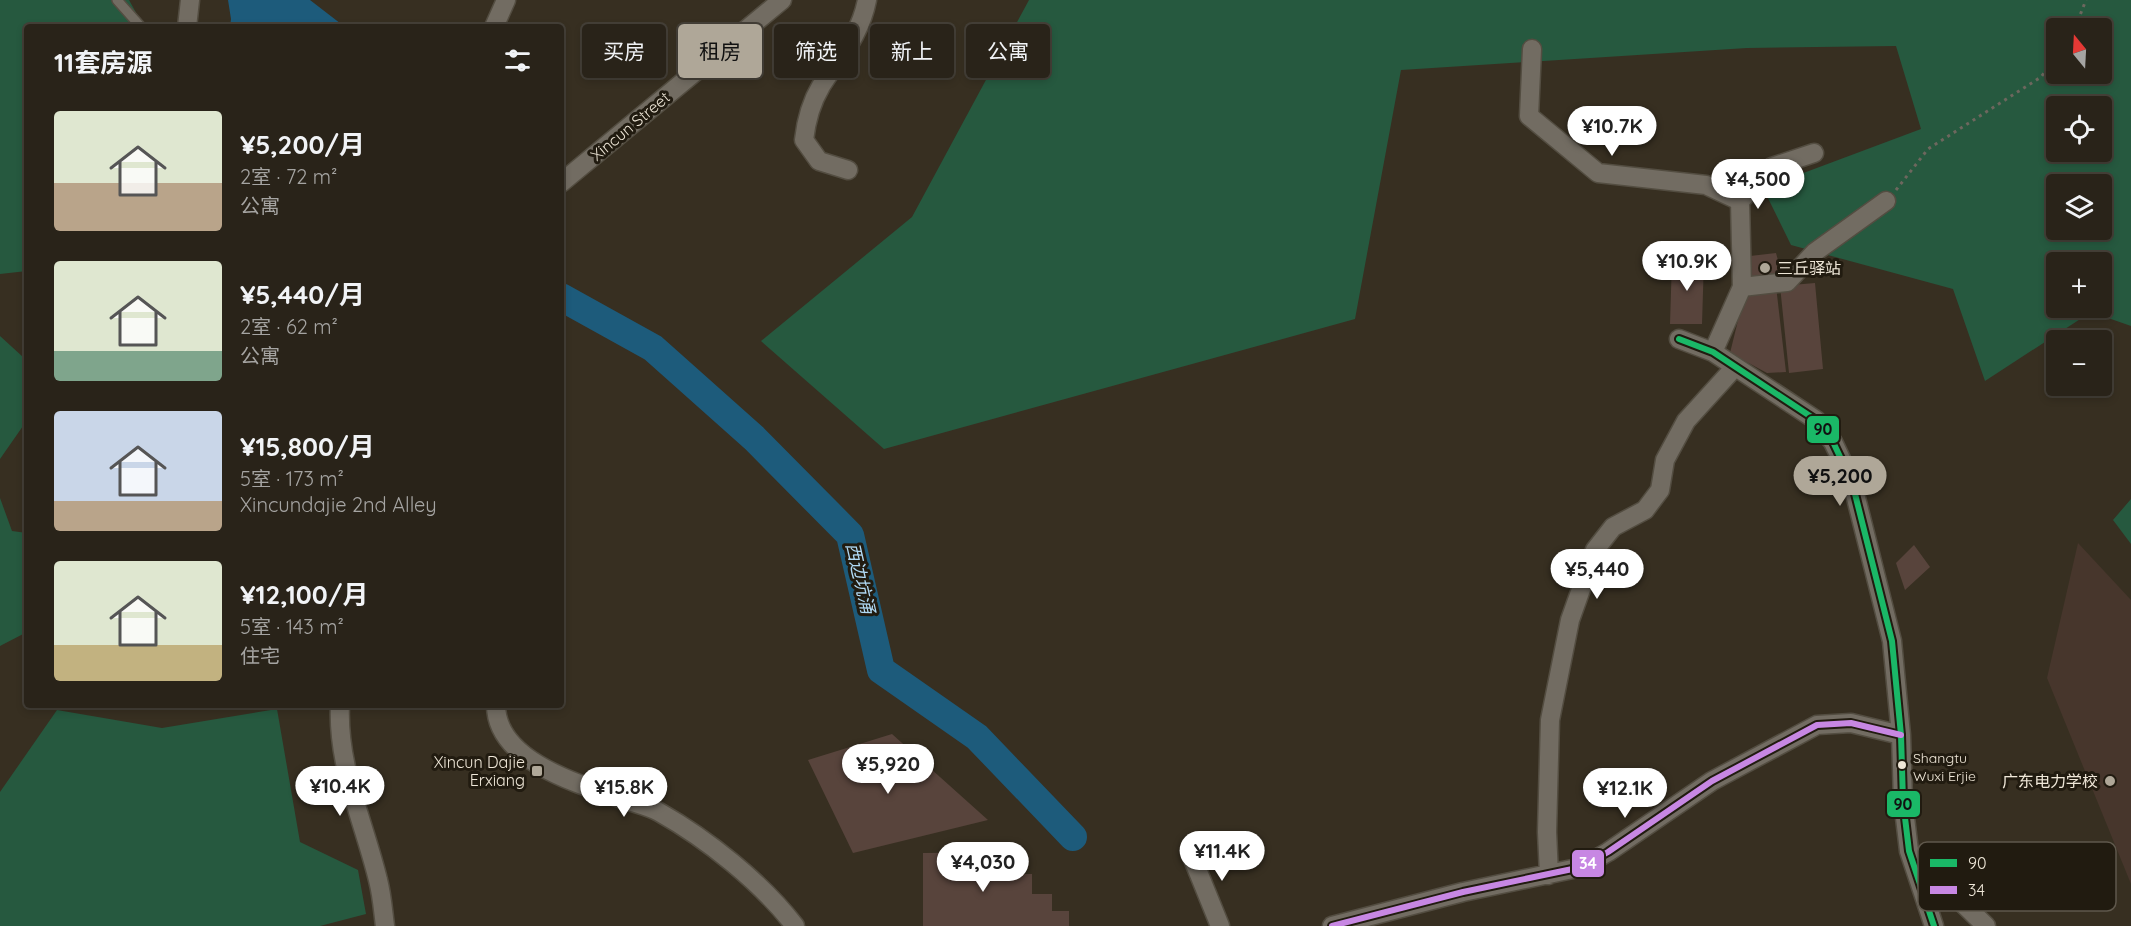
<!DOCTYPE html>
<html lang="zh">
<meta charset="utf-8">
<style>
:root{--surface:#292319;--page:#312b22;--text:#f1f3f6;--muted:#a5a4a2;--line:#454038;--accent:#afa798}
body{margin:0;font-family:Quicksand,"Noto Sans SC",sans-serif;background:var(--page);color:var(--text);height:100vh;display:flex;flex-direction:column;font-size:22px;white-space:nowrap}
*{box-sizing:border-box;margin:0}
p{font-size:20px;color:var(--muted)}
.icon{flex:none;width:33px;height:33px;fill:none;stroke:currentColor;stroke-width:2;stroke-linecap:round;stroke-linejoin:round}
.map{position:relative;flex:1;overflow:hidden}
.side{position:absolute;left:24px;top:24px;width:540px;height:684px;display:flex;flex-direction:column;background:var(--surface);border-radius:6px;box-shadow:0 3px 9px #0003,0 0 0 2px var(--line)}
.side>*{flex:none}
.guide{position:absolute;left:582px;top:24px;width:570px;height:54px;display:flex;gap:12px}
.needle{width:39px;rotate:342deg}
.controls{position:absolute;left:2046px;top:18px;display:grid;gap:12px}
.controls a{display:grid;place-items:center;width:66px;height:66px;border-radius:6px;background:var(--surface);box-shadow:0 3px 9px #0003,0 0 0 2px var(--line);font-size:30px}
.price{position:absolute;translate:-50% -51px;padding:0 14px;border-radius:21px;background:#fff;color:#222;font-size:20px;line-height:39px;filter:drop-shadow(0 2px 3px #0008)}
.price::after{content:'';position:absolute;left:50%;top:36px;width:18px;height:14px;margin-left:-9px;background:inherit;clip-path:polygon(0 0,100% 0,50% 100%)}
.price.on{background:var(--accent);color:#111}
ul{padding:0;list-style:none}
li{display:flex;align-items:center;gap:18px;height:150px;padding:0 30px}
li span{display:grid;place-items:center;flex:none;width:168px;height:120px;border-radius:6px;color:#555}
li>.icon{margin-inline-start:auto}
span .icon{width:72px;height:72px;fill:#fffc;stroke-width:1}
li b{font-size:26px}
h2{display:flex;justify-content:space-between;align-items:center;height:72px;padding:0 30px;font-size:26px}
.tag{padding:0 21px;border-radius:6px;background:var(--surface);box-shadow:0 3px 9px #0003,0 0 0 2px var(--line);font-size:21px;line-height:54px}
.tag.on{background:var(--accent);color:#111}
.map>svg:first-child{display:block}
.education{fill:#47362c}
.green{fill:#26593f;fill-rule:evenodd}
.water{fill:#1d5b7b}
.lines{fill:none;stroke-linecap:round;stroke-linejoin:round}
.river{stroke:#1d5b7b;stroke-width:28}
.building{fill:#58443c}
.service-casing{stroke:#534d41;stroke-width:12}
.minor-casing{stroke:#534d41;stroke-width:21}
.path{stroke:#6d675e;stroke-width:3;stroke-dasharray:3 4.5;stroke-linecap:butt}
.service{stroke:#726c62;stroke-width:9}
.minor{stroke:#726c62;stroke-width:18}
.bus-1-casing{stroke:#211b10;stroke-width:10}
.bus-2-casing{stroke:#211b10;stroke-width:10}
.bus-1{stroke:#1ab867;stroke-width:6}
.bus-2{stroke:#c787e3;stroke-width:6}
.poi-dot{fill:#afa798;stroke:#211b10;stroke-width:2}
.bus-dot{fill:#efe7d8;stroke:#211b10;stroke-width:2}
.labels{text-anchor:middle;stroke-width:6;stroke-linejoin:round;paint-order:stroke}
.bus-label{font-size:14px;fill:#efe7d8;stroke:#211b10;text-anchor:start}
.street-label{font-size:16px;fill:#efe7d8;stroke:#211b10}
.poi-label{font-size:16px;fill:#efe7d8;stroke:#211b10;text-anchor:end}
.water-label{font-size:18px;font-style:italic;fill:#b0d9f4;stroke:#211b10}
.key{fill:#211b10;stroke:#5f584c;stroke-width:1.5}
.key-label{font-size:16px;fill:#efe7d8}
.line-badge{stroke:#211b10;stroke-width:2}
.badge-label{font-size:16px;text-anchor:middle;font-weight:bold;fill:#fff}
.pale-badge-label{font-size:16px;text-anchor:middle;font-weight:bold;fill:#111}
</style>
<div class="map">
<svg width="2131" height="926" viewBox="0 0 2131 926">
<rect width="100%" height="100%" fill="#372f21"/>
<path class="education" d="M2078 543 2131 600V884L2047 678Z"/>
<path class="green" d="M0 0H129L144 27H27V271L0 274Z
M1029 0H2131V326L2091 312 1985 381 1953 289 1791 245 1763 188 1921 129 1896 46 1747 48 1401 70 1355 319 884 449 761 341 912 217ZM2056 28H2102V74H2056ZM2056 106H2102V152H2056ZM2056 184H2102V230H2056ZM2056 262H2102V308H2056Z
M0 336 23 357V426L0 459Z
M0 498 12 531 27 533V632L0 646Z
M2131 499V544L2113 520Z
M277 709 300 842 358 870 366 914 320 926H0V792L57 710 162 728Z"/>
<path class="water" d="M228 0H310L345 27H230L231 19Z"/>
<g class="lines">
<path class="river" d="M561 297 653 348 754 438 850 535 881 670 977 737 1073 837"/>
</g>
<path class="building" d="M1776 253 1783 279 1752 282 1750 256Z
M1672 259 1704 260 1702 324H1670Z
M1815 283 1823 369 1789 373 1780 286Z
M1776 286 1786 372 1767 373 1730 353 1746 288Z
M1914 545 1930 567 1905 590 1896 563Z
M892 734 988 820 853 853 808 760Z
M1012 852V874H1032V894H1052V911H1069V926H923V853Z"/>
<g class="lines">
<defs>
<path id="service" d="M117 0 141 27"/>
<path id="minor" d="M187 27 190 0
M494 27 506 0
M1532 49 1529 116 1598 173 1706 185 1740 201
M848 170 819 161 804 140C806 122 812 101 821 86 840 56 860 36 867 0
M561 183 782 0
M1742 287 1740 201 1772 167 1814 153
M1679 339 1713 352 1816 420 1833 442 1852 482 1892 641 1901 735 1903 801 1909 851 1934 926
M1713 352 1742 287 1787 282 1815 252 1886 201
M340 705C337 766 364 822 378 880 382 895 383 911 385 926
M496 705C496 763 585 786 629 801 638 804 650 807 659 812 707 839 761 882 795 926
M1190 852 1220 926
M1912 854 1986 926
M1549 875 1547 832 1550 720 1570 620 1595 550 1613 527 1645 510 1660 490 1665 460 1686 421 1735 367
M1332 926 1463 892 1582 867 1608 852 1712 781 1817 725 1851 723 1901 735"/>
</defs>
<use href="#service" class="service-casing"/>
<use href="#minor" class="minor-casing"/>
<path class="path" d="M2075 28 2086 0
M1896 190 1928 149 2041 77 2056 57"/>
<use href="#service" class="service"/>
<use href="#minor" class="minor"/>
<defs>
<path id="bus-1" d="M1679 339 1713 352 1816 420 1833 442 1852 482 1892 641 1901 735 1903 801 1909 851 1934 926"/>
<path id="bus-2" d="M1332 926 1463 892 1582 867 1608 852 1712 781 1817 725 1851 723 1901 735"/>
</defs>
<use href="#bus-1" class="bus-1-casing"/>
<use href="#bus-2" class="bus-2-casing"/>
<use href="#bus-1" class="bus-1"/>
<use href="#bus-2" class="bus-2"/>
</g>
<g class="poi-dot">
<circle cx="1765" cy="268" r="6"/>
<rect x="531" y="765" width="12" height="12" rx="3"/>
<circle cx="2110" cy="781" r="6"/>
</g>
<circle class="bus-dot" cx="1902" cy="765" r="5"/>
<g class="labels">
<g class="bus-label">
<text x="1913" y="763">Shangtu<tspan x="1913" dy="18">Wuxi Erjie</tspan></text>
</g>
<g class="street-label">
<text transform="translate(630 126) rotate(-40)" y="6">Xincun Street</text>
</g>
<g class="poi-label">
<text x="1777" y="274" text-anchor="start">三丘驿站</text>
<text x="525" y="768">Xincun Dajie<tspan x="525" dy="18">Erxiang</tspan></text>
<text x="2098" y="787">广东电力学校</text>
</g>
<g class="water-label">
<text transform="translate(860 578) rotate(77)" y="6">西边坑涌</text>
</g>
</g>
<rect x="1918" y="842" width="198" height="69" rx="9" class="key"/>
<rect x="1930" y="859" width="27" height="8" fill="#1ab867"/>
<rect x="1930" y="886" width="27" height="8" fill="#c787e3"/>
<g class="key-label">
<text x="1968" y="869">90</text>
<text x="1968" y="896">34</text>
</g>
<g class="line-badge">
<rect x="1806" y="415" width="34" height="29" rx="6" fill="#1ab867"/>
<rect x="1886" y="790" width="35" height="28" rx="6" fill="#1ab867"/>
<rect x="1571" y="849" width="34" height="29" rx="6" fill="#c787e3"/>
</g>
<g class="badge-label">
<text x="1588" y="869">34</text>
</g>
<g class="pale-badge-label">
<text x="1823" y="435">90</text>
<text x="1903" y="810">90</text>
</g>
</svg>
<div class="controls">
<a><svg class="needle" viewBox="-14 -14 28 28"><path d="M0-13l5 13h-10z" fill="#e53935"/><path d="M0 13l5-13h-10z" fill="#a5a4a2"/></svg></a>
<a><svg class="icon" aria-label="locate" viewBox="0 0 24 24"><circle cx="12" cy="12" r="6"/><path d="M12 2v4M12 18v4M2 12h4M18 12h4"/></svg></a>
<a><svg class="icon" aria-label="layers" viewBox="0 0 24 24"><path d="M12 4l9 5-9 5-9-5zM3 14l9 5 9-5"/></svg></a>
<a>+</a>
<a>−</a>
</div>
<b class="price" style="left:1612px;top:157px">¥10.7K</b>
<b class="price" style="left:1758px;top:210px">¥4,500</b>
<b class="price" style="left:1687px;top:292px">¥10.9K</b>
<b class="price on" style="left:1840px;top:507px">¥5,200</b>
<b class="price" style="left:1597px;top:600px">¥5,440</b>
<b class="price" style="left:888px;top:795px">¥5,920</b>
<b class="price" style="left:340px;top:817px">¥10.4K</b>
<b class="price" style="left:624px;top:818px">¥15.8K</b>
<b class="price" style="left:1625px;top:819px">¥12.1K</b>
<b class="price" style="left:1222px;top:882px">¥11.4K</b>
<b class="price" style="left:983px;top:893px">¥4,030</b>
<div class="guide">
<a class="tag">买房</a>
<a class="tag on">租房</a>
<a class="tag">筛选</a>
<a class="tag">新上</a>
<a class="tag">公寓</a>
</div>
<section class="side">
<h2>11套房源<svg class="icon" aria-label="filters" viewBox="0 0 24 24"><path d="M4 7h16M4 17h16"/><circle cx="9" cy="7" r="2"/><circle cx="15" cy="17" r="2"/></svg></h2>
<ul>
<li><span style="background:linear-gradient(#dfe7d0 60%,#b9a48a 0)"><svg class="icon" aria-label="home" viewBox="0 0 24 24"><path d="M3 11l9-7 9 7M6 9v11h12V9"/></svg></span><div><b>¥5,200/月</b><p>2室 · 72 m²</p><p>公寓</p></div></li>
<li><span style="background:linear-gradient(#dfe7d0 75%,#7fa58c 0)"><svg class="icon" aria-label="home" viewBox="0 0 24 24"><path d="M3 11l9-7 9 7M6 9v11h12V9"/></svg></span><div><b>¥5,440/月</b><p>2室 · 62 m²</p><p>公寓</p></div></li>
<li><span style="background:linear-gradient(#c9d6e8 75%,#b9a48a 0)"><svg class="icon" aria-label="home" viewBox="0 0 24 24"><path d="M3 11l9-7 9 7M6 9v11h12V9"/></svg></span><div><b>¥15,800/月</b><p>5室 · 173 m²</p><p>Xincundajie 2nd Alley</p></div></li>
<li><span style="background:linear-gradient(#dfe7d0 70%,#c2b280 0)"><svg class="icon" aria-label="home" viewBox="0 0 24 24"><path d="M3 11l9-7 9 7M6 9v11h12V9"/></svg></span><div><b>¥12,100/月</b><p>5室 · 143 m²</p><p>住宅</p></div></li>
</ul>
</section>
</div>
